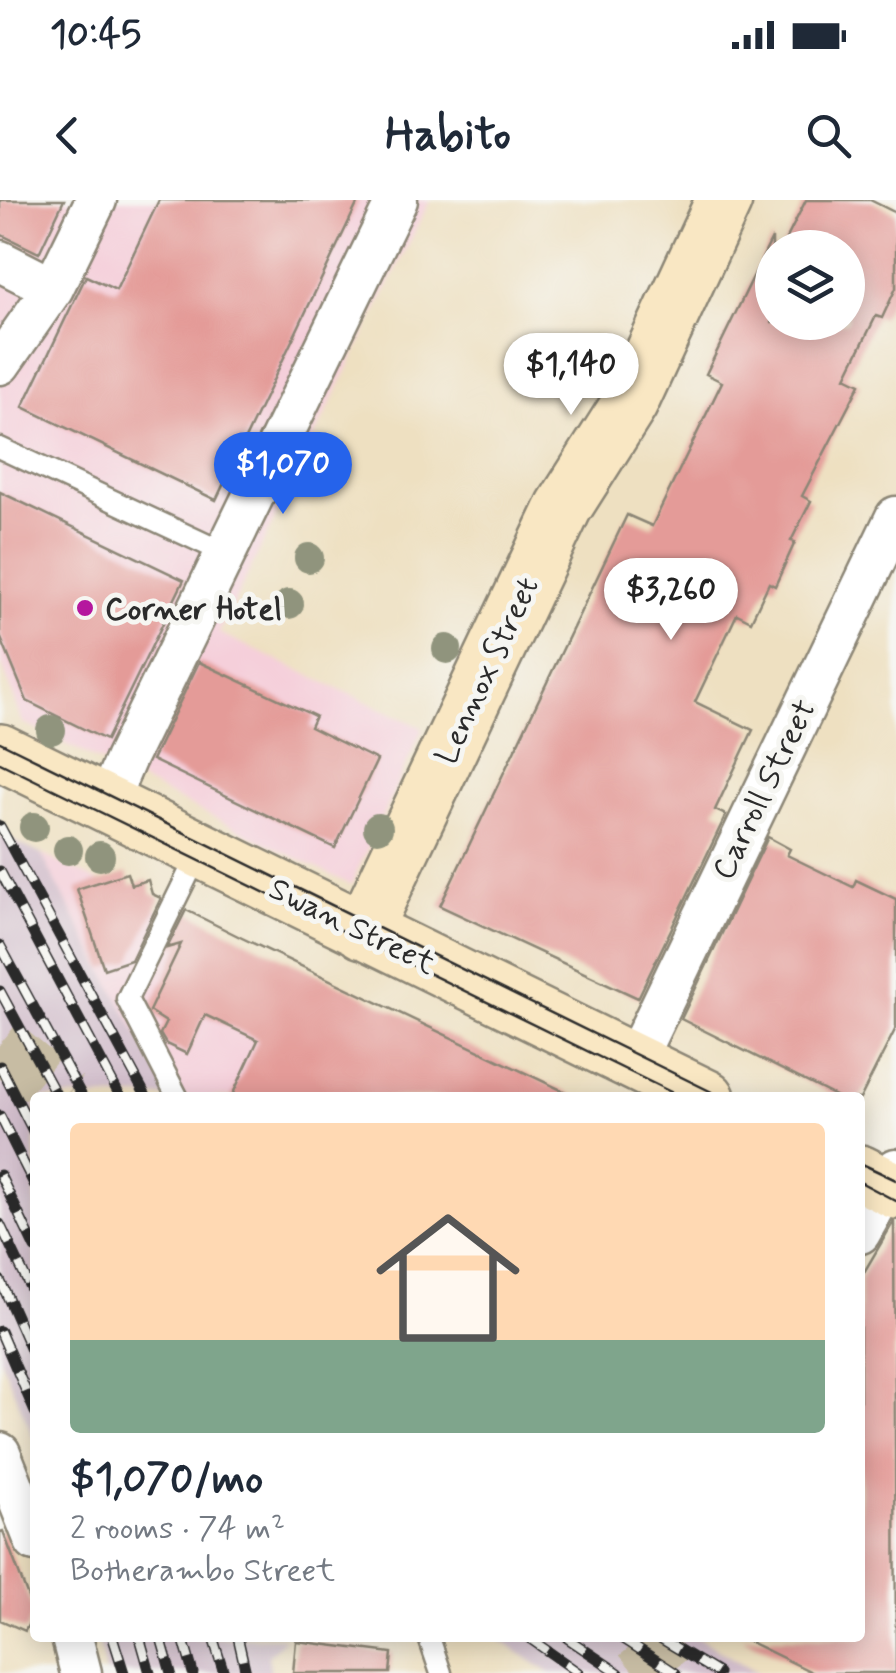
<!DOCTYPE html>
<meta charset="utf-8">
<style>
:root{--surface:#fff;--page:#f2f2f3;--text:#1f2937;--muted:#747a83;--line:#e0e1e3;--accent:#2563eb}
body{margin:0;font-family:Mynerve,sans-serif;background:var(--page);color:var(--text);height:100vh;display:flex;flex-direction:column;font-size:38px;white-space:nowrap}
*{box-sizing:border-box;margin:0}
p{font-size:32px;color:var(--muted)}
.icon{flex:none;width:55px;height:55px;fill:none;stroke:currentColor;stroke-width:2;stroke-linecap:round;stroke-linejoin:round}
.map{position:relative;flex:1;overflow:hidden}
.drawer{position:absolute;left:30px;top:892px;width:835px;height:550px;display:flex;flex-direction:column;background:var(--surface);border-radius:10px;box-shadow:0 5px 25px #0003}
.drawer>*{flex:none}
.tools{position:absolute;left:755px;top:30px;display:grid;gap:20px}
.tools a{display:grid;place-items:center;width:110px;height:110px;border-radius:50%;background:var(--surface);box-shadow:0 5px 25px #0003;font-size:50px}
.price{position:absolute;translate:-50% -85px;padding:0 22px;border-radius:35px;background:#fff;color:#222;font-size:32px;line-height:65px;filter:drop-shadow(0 2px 5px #0008)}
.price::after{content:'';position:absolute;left:50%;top:60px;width:30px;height:22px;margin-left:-15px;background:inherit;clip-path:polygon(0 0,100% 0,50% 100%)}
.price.on{background:var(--accent);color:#fff}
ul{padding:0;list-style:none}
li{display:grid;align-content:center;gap:20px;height:530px;padding:0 40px}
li+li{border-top:2px solid var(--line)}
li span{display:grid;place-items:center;height:310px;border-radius:10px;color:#555}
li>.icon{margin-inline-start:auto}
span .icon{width:180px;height:180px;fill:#fffc;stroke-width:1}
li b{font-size:42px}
.status{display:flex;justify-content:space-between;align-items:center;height:70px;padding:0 50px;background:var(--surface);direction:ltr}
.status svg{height:28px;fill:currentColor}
header{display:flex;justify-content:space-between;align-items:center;height:130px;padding:0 40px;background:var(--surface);font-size:45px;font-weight:800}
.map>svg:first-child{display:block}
.built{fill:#f5cfda}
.industrial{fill:#d1bdcb}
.building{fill:#e49b98}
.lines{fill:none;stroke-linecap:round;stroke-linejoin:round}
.highway-tunnel{stroke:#c7bca3;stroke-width:55;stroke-dasharray:55 28;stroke-linecap:butt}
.lane-casing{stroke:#8c8676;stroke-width:25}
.street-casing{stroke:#8c8676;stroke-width:45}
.secondary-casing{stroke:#8c8676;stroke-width:60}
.lane{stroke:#fff;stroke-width:20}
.street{stroke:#fff;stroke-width:40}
.secondary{stroke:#f9e7c3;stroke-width:55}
.tram{stroke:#2b2b2b;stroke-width:2.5}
.rail-casing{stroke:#2b2b2b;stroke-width:11}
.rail{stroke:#f6f6f2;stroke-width:8;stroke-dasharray:22;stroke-linecap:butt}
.tree{fill:#90947d}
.poi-dot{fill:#b5179e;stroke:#f6f6f2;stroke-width:4}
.labels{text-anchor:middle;stroke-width:10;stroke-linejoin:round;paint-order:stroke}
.poi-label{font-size:32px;font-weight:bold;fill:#2b2b2b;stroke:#f6f6f2;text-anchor:start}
.street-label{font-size:32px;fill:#2b2b2b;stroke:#f6f6f2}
</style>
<div class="status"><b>10:45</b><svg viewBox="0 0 49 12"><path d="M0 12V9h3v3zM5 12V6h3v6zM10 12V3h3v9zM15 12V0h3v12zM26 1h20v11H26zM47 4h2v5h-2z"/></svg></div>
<header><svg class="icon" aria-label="back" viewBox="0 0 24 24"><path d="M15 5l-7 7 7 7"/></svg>Habito<svg class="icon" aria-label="search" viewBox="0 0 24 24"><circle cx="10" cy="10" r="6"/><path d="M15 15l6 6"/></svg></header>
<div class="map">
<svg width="896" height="1473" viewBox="0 0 896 1473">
<rect width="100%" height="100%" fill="#f6f6f2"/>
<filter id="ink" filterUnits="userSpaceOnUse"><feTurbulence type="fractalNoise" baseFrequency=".01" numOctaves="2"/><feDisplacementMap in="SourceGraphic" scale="20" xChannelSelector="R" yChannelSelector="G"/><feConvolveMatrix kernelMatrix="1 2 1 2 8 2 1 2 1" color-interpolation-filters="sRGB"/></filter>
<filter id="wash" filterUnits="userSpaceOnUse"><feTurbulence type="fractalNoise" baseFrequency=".0048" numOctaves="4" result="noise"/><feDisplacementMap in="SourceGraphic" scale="40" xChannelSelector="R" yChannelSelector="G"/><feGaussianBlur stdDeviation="2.25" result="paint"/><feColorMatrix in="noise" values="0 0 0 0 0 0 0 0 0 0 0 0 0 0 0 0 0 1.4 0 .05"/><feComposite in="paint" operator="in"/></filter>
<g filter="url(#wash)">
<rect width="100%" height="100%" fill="#eee0c1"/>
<path class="built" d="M0 0H430L219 433 423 528 351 685 23 523 0 459Z
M41 654 554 897H171Z"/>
<path class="industrial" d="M0 635 41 654 171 897 35 898V1241L0 1158Z
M98 1438H285L268 1456 271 1473H105Z
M497 1438H698L758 1473H550Z"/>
<g id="blocks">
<path class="building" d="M0 0H64L39 53 0 34Z
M159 0H359L216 300 23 207 86 76 116 90Z
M806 0H870L896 13V88L882 118 876 116 846 177 860 184 802 296 811 301 791 341 795 342 775 386 769 383 751 421 737 414 695 502 753 530 715 610 726 615 638 798 440 706 627 315 652 326 722 182 706 174 772 38V122H848V48H782Z
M0 292 184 380 106 540 27 501 0 436Z
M199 462 315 516 310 527 377 560 335 648 152 560Z
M768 637 790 649 787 655 853 687 856 680 896 699V828L860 899 839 898 681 819Z
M127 673 131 685 148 680 152 694 161 698 131 760 104 769 77 689Z
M186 710 242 738 578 898H231L258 840 205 815 187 854 166 844 160 834 166 822 149 811 181 744 167 748Z
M894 1021 896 1473H814L742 1438H860V1079Z
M3 1331 34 1413 25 1431 0 1420V1332Z
M296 1441 392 1453 390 1473H293Z"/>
</g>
</g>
<g filter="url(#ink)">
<use href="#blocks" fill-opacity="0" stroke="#8c8676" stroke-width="2.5"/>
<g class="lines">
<path class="highway-tunnel" d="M0 844 65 898
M641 1438 670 1473"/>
<defs>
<path id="lane" d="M0 248 227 354
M178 898 127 799 199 652
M429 1438 441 1473"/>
<path id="street" d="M0 61 53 88
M0 164 53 88 96 0
M106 605 125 560 397 0
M634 862 896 317
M860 1033 896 969
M0 1253 35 1341
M72 1438 81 1473"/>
<path id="secondary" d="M0 552 707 898
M363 731 564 307 630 203 724 0
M860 973 896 991"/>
</defs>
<use href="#lane" class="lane-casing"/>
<use href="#street" class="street-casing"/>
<use href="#secondary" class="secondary-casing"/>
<use href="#lane" class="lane"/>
<use href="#street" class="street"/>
<use href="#secondary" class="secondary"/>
<path class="tram" d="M0 542 724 898
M0 563 683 898
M860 963 896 980
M860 982 896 1001"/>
<defs>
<path id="rail" d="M0 626 147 898
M0 671 121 898
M0 745 83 898
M0 791 58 898
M0 866 35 935
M0 916 35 986
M0 975 35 1048
M0 1024 35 1098
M0 1080 35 1159
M0 1131 35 1212
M113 1438 124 1473
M140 1438 150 1473
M161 1438 171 1473
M183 1438 193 1473
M213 1438 224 1473
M238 1438 246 1473
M529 1438 579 1473
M567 1438 619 1473
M622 1438 676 1473
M660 1438 718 1473"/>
</defs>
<use href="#rail" class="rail-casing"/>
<use href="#rail" class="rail"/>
</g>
<g class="tree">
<circle cx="309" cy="358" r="15"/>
<circle cx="289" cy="404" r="15"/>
<circle cx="447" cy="449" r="15"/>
<circle cx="51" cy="530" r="15"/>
<circle cx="34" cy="627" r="15"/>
<circle cx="378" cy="628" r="15"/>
<circle cx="68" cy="650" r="15"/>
<circle cx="100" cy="656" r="15"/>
</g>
</g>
<circle class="poi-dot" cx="85" cy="408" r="10"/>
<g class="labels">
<g class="poi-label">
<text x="105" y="419">Corner Hotel</text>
</g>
<g class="street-label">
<text transform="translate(486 470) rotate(-65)" y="11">Lennox Street</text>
<text transform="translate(763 589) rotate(-64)" y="11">Carroll Street</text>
<text transform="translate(353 725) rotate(26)" y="11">Swan Street</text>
</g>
</g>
</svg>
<div class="tools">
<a><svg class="icon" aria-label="layers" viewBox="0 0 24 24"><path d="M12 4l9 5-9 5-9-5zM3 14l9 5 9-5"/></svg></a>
</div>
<b class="price" style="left:571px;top:218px">$1,140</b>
<b class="price on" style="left:283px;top:317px">$1,070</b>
<b class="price" style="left:671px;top:443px">$3,260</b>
<section class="drawer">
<ul>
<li><span style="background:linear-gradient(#ffd9b3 70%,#7fa58c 0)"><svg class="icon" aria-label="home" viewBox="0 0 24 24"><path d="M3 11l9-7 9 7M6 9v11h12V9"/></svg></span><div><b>$1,070/mo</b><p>2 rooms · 74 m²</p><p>Botherambo Street</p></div></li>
</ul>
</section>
</div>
